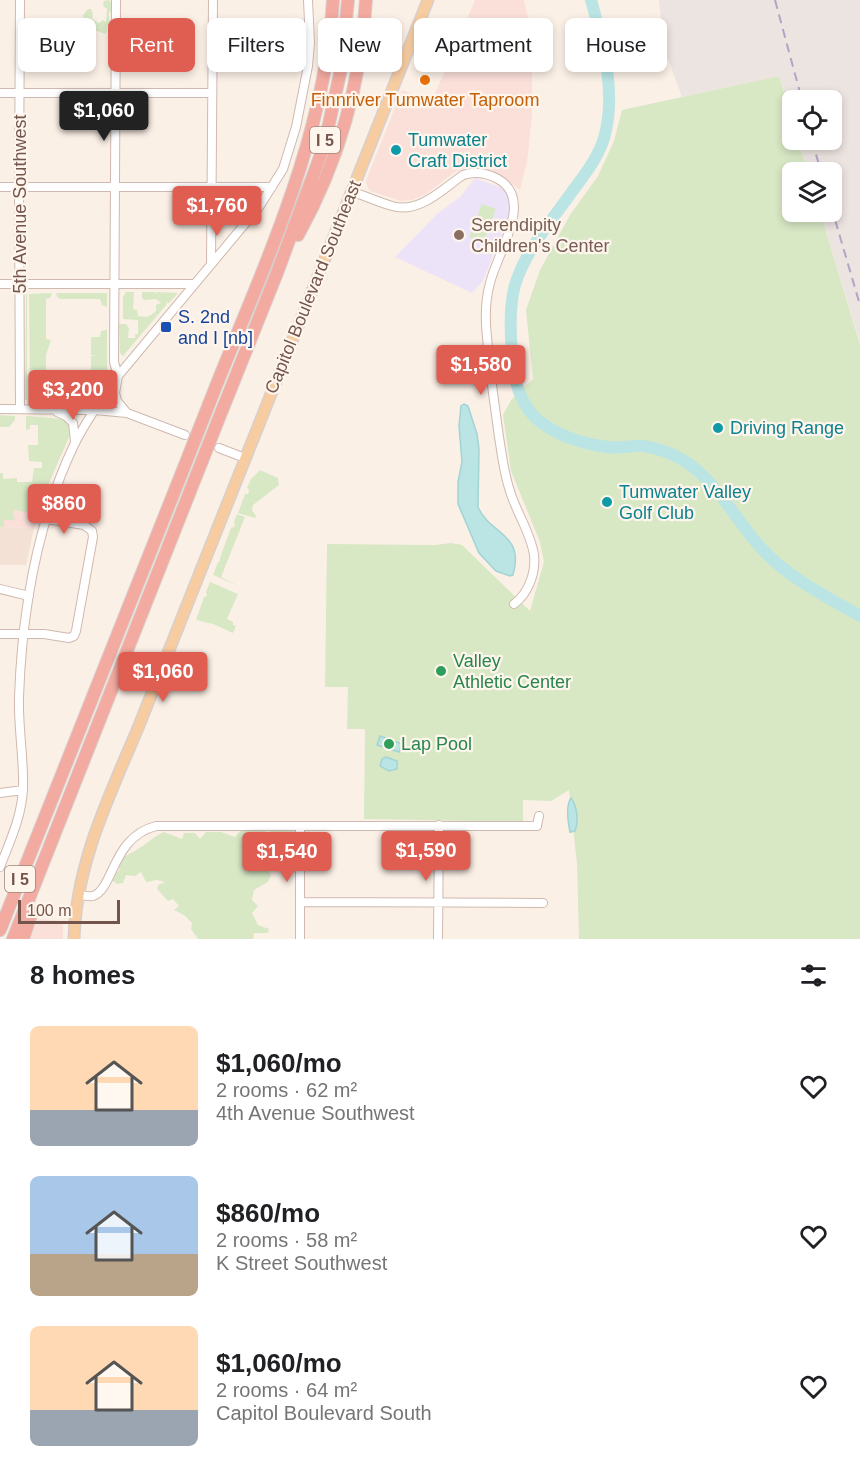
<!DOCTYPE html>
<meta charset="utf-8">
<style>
:root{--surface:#fff;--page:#f6f6f6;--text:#202124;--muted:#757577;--accent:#e05d51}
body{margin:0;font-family:Arial,sans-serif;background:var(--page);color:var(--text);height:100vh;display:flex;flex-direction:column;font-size:22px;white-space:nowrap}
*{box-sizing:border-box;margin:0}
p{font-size:20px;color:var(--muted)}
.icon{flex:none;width:33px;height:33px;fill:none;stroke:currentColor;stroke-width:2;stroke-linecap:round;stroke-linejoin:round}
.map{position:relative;height:939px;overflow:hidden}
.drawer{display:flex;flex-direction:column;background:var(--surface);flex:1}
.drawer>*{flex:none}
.banner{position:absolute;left:18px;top:18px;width:825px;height:54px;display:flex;gap:12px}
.controls{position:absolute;left:782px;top:90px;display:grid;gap:12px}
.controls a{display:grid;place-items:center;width:60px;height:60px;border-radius:9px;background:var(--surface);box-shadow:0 3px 9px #0003;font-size:30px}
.scale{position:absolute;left:18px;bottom:15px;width:102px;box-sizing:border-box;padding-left:6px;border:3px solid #74554c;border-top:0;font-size:16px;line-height:21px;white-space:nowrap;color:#74554c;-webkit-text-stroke:4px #fef5ec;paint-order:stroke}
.price{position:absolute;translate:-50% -51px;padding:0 14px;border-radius:6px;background:var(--accent);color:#fff;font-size:20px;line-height:39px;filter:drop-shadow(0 2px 3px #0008)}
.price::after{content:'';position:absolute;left:50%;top:36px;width:18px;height:14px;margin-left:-9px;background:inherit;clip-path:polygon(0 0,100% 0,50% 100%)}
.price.active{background:#222;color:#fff}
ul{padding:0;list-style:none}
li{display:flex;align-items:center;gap:18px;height:150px;padding:0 30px}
li span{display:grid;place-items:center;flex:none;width:168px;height:120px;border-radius:9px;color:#555}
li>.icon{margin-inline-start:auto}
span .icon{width:72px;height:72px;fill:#fffc;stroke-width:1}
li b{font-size:26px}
h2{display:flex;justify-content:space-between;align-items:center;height:72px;padding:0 30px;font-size:26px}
.tag{padding:0 21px;border-radius:9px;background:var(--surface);box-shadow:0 3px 9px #0003;font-size:21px;line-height:54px}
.tag.active{background:var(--accent);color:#fff}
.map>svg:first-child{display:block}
.residential{fill:#f3e1d5}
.commercial{fill:#fbe0da}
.industrial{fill:#ece4e0}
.education{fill:#ede3f8}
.green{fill:#d8e8c5}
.water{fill:#bbe4e4;stroke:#a2d4d5;stroke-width:1.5}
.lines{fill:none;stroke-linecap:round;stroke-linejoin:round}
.river{stroke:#bbe4e4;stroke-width:12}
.minor-casing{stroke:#cfb9b0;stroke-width:10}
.major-casing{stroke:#d8cfcd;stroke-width:13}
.highway-casing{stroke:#d8cfcd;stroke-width:14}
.minor{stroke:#fff;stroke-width:8}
.major{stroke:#f7cca1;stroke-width:10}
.highway{stroke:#f3aaa0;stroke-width:12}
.rail{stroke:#b2a5c5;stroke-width:2;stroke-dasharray:9 6;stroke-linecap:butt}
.highway-bridge-casing{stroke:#d8cfcd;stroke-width:14;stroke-linecap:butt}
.highway-bridge{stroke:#f3aaa0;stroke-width:12}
.food-dot{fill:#e8710a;stroke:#fef5ec;stroke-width:2}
.culture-dot{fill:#0f9aa8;stroke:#fef5ec;stroke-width:2}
.education-dot{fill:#8d6e63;stroke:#fef5ec;stroke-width:2}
.transit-dot{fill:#1a4fb4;stroke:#fef5ec;stroke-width:2}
.leisure-dot{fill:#2e9e5b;stroke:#fef5ec;stroke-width:2}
.labels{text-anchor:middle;stroke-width:4.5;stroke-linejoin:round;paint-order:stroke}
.shield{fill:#fef5ec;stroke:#9d857c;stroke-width:1.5}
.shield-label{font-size:16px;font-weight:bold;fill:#74554c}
.food-label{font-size:18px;fill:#c56008;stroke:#fef5ec}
.culture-label{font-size:18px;fill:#0d838f;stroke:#fef5ec;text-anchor:start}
.street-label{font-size:18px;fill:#74554c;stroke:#fef5ec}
.education-label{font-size:18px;fill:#785e54;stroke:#fef5ec;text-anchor:start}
.transit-label{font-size:18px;fill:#164399;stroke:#fef5ec;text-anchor:start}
.leisure-label{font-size:18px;fill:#27864d;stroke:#fef5ec;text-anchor:start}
</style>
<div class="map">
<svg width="860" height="939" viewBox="0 0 860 939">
<rect width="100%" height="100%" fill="#fbf0e6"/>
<path class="residential" d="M0 527 34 528 26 565H0Z"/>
<path class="commercial" d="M475 0H524L530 27 532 51V117L527 162 520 190 497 172 477 167 465 168 455 172 426 194 412 200 401 201 370 191 366 183 367 178 402 90 432 101Z
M40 507 34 528 2 527V508Z
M38 919 63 921V939H30Z"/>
<path class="industrial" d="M659 0H860V342L820 212H831V172H808L798 140H831V100H792V118L779 76 682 97 664 48Z"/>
<path class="education" d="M475 178 518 194 483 281 472 293 395 257 437 214 460 197Z"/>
<path class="green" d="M109 0 112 4 113 10 109 13V20L112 22 113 26H107V31L105 34 92 29 82 30 79 35 80 39 79 41H75L74 25 77 22 84 19 83 15 88 9H91L93 13 92 19 99 23 103 20 106 22 107 9 103 6 104 1Z
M300 33 302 36V57L294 52 295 50 288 51 281 44 284 37 289 36 293 39 296 34Z
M779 76 792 119V140H798L808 172H792V212H820L860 344V939H579L577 864 569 790 551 801 523 800V822L364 819 365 729H347L348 687H325L327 544 435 545 451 543 462 545 530 611 544 562 540 542 511 471 503 415 511 400 533 379 526 310 540 270 570 215 598 176 614 141 622 110Z
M241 188 243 192 249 191 251 198 250 204 238 211 233 210 232 205 223 204 220 209 222 212 220 214 217 213V192L220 190Z
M482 204 496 209 483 243 469 237Z
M126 292H134L133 309 137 310 138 316C147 317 148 318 156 311V305L161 303 156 299 144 300 142 298V292H155L156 294 157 292 178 293 169 303 166 302 167 304 123 356 120 353 119 324H126L129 328 128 338H135V334H138V320L123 319V297Z
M26 293H27V400H25Z
M52 293 50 298 46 299V339L51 340 46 355V371H50V385H60V403L30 402 29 294Z
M56 293H107V307L102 305 100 299H60L57 297Z
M107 330V372H91V356L98 355H91V337H100L101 331Z
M90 375 107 376C89 403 95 403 61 403V385H89Z
M0 415 15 416V420L9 427H0Z
M26 416 64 419 69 423 70 435 49 483 38 514 31 517 30 510H27L26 512 14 510 13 516 16 518 13 520H4V527H0V473H3V479L17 478V482H32L34 468H42V462L29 461 28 445H38V425H30V429L26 430Z
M260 470 278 478 279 485 253 505 252 510 256 516 255 518 238 513 245 494H248L249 490 247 488 251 479Z
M237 514 245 517 221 577 238 586 213 575 218 562 220 561V558L231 528 235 526 234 522Z
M210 582 238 594 227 619 233 622V625L236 626 233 633 213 624 196 620 204 597 207 596 206 592Z
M288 828 297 833 296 847 291 853 285 846 290 841 286 833H273L271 842 261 847 256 858 259 864 267 860 268 869 271 875 268 882 254 890 252 900 258 906 252 913 258 925 269 929 268 933H254L253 939H198L191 929 192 923 184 915 174 910 179 906 173 899 168 901 157 889 158 885 165 882 157 880 146 882 141 872 135 876 126 875 123 883 117 884 111 880 112 873 119 871 120 860C126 855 131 853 138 849 147 844 154 836 164 832L182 839 184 833H195L200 839 206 832H221L235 837 242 829H262L267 832Z"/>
<path class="water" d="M464 404 468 406 477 434 479 449 478 507C490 535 525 533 513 575L510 576 496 571 479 553 458 504V482L462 462 459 426 461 406Z
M380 736 402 744 399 752 377 745Z
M386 757 397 761V769L389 771 380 766 382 759Z
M571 798C577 806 579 822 575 831L570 832C568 822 565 806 571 798Z"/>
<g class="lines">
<path class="river" d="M591 0C603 43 617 94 604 138 599 156 585 174 574 189 553 219 526 249 515 285 509 307 510 330 512 352 513 376 518 402 537 419 555 435 583 444 607 447 619 449 631 445 643 446 659 448 676 455 689 464 721 487 737 523 763 550 789 578 827 597 860 616"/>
<defs>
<path id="minor" d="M116 0 114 362 118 376 115 393 117 401 127 413
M0 93H212
M0 187H272
M351 191C365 196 378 202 392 206 419 214 443 189 463 175 475 171 487 173 498 179 535 200 497 253 490 283 485 301 485 319 487 337 490 371 494 404 499 437 502 455 504 474 510 491 516 512 531 533 534 555 536 573 528 594 514 604
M211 264 213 0
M0 284H194
M0 409 95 410 127 413 185 435
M20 409 19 187 20 0
M57 412 66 416 73 423 75 441
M219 448 245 458
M0 589 29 596
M0 634H44L69 638 74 636 76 631 93 537 92 531 84 525 46 519
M0 793 23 790
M0 867C10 841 22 816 23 788 24 758 18 728 19 697 22 612 37 523 74 445 86 421 102 398 118 376L259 207 283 169 296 127 308 66 310 43 308 0
M79 895C83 895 89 897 93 896 114 889 112 837 156 826H537L539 816
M300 902 543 903
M300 939V826
M438 939 439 825"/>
<path id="major" d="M74 939C76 863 109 797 138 728L428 0"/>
<path id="highway" d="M298 235C338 163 361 82 366 0
M209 404C260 273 325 143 333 0
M217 423 277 273 324 146 341 69 348 0
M0 930 181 475
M13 939 202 461
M23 939 32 912"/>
</defs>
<use href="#minor" class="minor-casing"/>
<use href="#major" class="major-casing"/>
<use href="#highway" class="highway-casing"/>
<use href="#minor" class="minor"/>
<use href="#major" class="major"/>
<use href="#highway" class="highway"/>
<path class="rail" d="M775 0 802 100
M812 140 821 172
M831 206 860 305"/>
<defs>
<path id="highway-bridge" d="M202 461 217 423
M181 475 209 404"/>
</defs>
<use href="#highway-bridge" class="highway-bridge-casing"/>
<use href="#highway-bridge" class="highway-bridge"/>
</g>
<circle class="food-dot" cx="425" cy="80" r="6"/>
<g class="culture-dot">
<circle cx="396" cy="150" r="6"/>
<circle cx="718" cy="428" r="6"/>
<circle cx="607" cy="502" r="6"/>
</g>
<circle class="education-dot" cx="459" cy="235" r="6"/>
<rect class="transit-dot" x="160" y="321" width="12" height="12" rx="3"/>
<g class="leisure-dot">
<circle cx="441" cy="671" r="6"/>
<circle cx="389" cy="744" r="6"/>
</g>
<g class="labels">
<g class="shield">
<rect x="310" y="127" width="30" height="26" rx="4.5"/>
<rect x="5" y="866" width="30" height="26" rx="4.5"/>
</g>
<g class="shield-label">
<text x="325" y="146">I 5</text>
<text x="20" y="885">I 5</text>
</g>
<g class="food-label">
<text x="425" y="106">Finnriver Tumwater Taproom</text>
</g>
<g class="culture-label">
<text x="408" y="146">Tumwater<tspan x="408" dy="21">Craft District</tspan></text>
<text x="730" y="434">Driving Range</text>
<text x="619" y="498">Tumwater Valley<tspan x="619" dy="21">Golf Club</tspan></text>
</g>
<g class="street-label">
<text transform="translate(20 204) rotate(-90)" y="6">5th Avenue Southwest</text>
<text transform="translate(313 287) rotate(-68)" y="6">Capitol Boulevard Southeast</text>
</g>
<g class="education-label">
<text x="471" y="231">Serendipity<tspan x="471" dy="21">Children's Center</tspan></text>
</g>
<g class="transit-label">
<text x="178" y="323">S. 2nd<tspan x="178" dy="21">and I [nb]</tspan></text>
</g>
<g class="leisure-label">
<text x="453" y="667">Valley<tspan x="453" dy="21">Athletic Center</tspan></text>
<text x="401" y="750">Lap Pool</text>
</g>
</g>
</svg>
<div class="controls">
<a><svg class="icon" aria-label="locate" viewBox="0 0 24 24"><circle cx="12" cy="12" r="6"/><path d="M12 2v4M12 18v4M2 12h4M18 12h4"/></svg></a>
<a><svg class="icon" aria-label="layers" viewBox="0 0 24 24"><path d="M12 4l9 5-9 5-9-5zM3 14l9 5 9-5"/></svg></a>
</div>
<div class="scale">100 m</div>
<b class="price active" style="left:104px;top:142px">$1,060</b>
<b class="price" style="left:217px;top:237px">$1,760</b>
<b class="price" style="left:481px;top:396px">$1,580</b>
<b class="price" style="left:73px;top:421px">$3,200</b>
<b class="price" style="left:64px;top:535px">$860</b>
<b class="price" style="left:163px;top:703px">$1,060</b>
<b class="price" style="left:426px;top:882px">$1,590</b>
<b class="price" style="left:287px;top:883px">$1,540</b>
<div class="banner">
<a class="tag">Buy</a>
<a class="tag active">Rent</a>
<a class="tag">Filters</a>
<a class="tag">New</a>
<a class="tag">Apartment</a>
<a class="tag">House</a>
</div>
</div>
<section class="drawer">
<h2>8 homes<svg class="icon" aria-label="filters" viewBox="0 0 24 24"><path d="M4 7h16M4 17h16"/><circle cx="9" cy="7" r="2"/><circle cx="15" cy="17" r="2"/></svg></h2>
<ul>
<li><span style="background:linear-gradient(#ffd9b3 70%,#9aa5b1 0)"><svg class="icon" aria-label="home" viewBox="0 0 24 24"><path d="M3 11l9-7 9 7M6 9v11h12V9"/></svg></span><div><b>$1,060/mo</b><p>2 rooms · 62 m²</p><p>4th Avenue Southwest</p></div><svg class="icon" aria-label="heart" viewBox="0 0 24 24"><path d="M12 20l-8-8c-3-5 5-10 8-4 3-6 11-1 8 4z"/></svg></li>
<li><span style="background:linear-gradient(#a9c7e8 65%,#b9a48a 0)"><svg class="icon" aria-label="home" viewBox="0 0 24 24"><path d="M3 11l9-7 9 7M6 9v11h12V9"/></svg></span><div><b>$860/mo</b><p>2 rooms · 58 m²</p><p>K Street Southwest</p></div><svg class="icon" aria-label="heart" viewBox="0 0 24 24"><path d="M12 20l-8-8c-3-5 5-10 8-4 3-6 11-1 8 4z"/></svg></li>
<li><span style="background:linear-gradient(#ffd9b3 70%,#9aa5b1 0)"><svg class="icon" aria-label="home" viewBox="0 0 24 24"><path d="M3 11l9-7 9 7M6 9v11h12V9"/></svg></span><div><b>$1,060/mo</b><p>2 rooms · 64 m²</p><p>Capitol Boulevard South</p></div><svg class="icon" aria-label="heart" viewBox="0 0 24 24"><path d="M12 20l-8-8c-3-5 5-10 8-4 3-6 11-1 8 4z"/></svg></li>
</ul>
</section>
